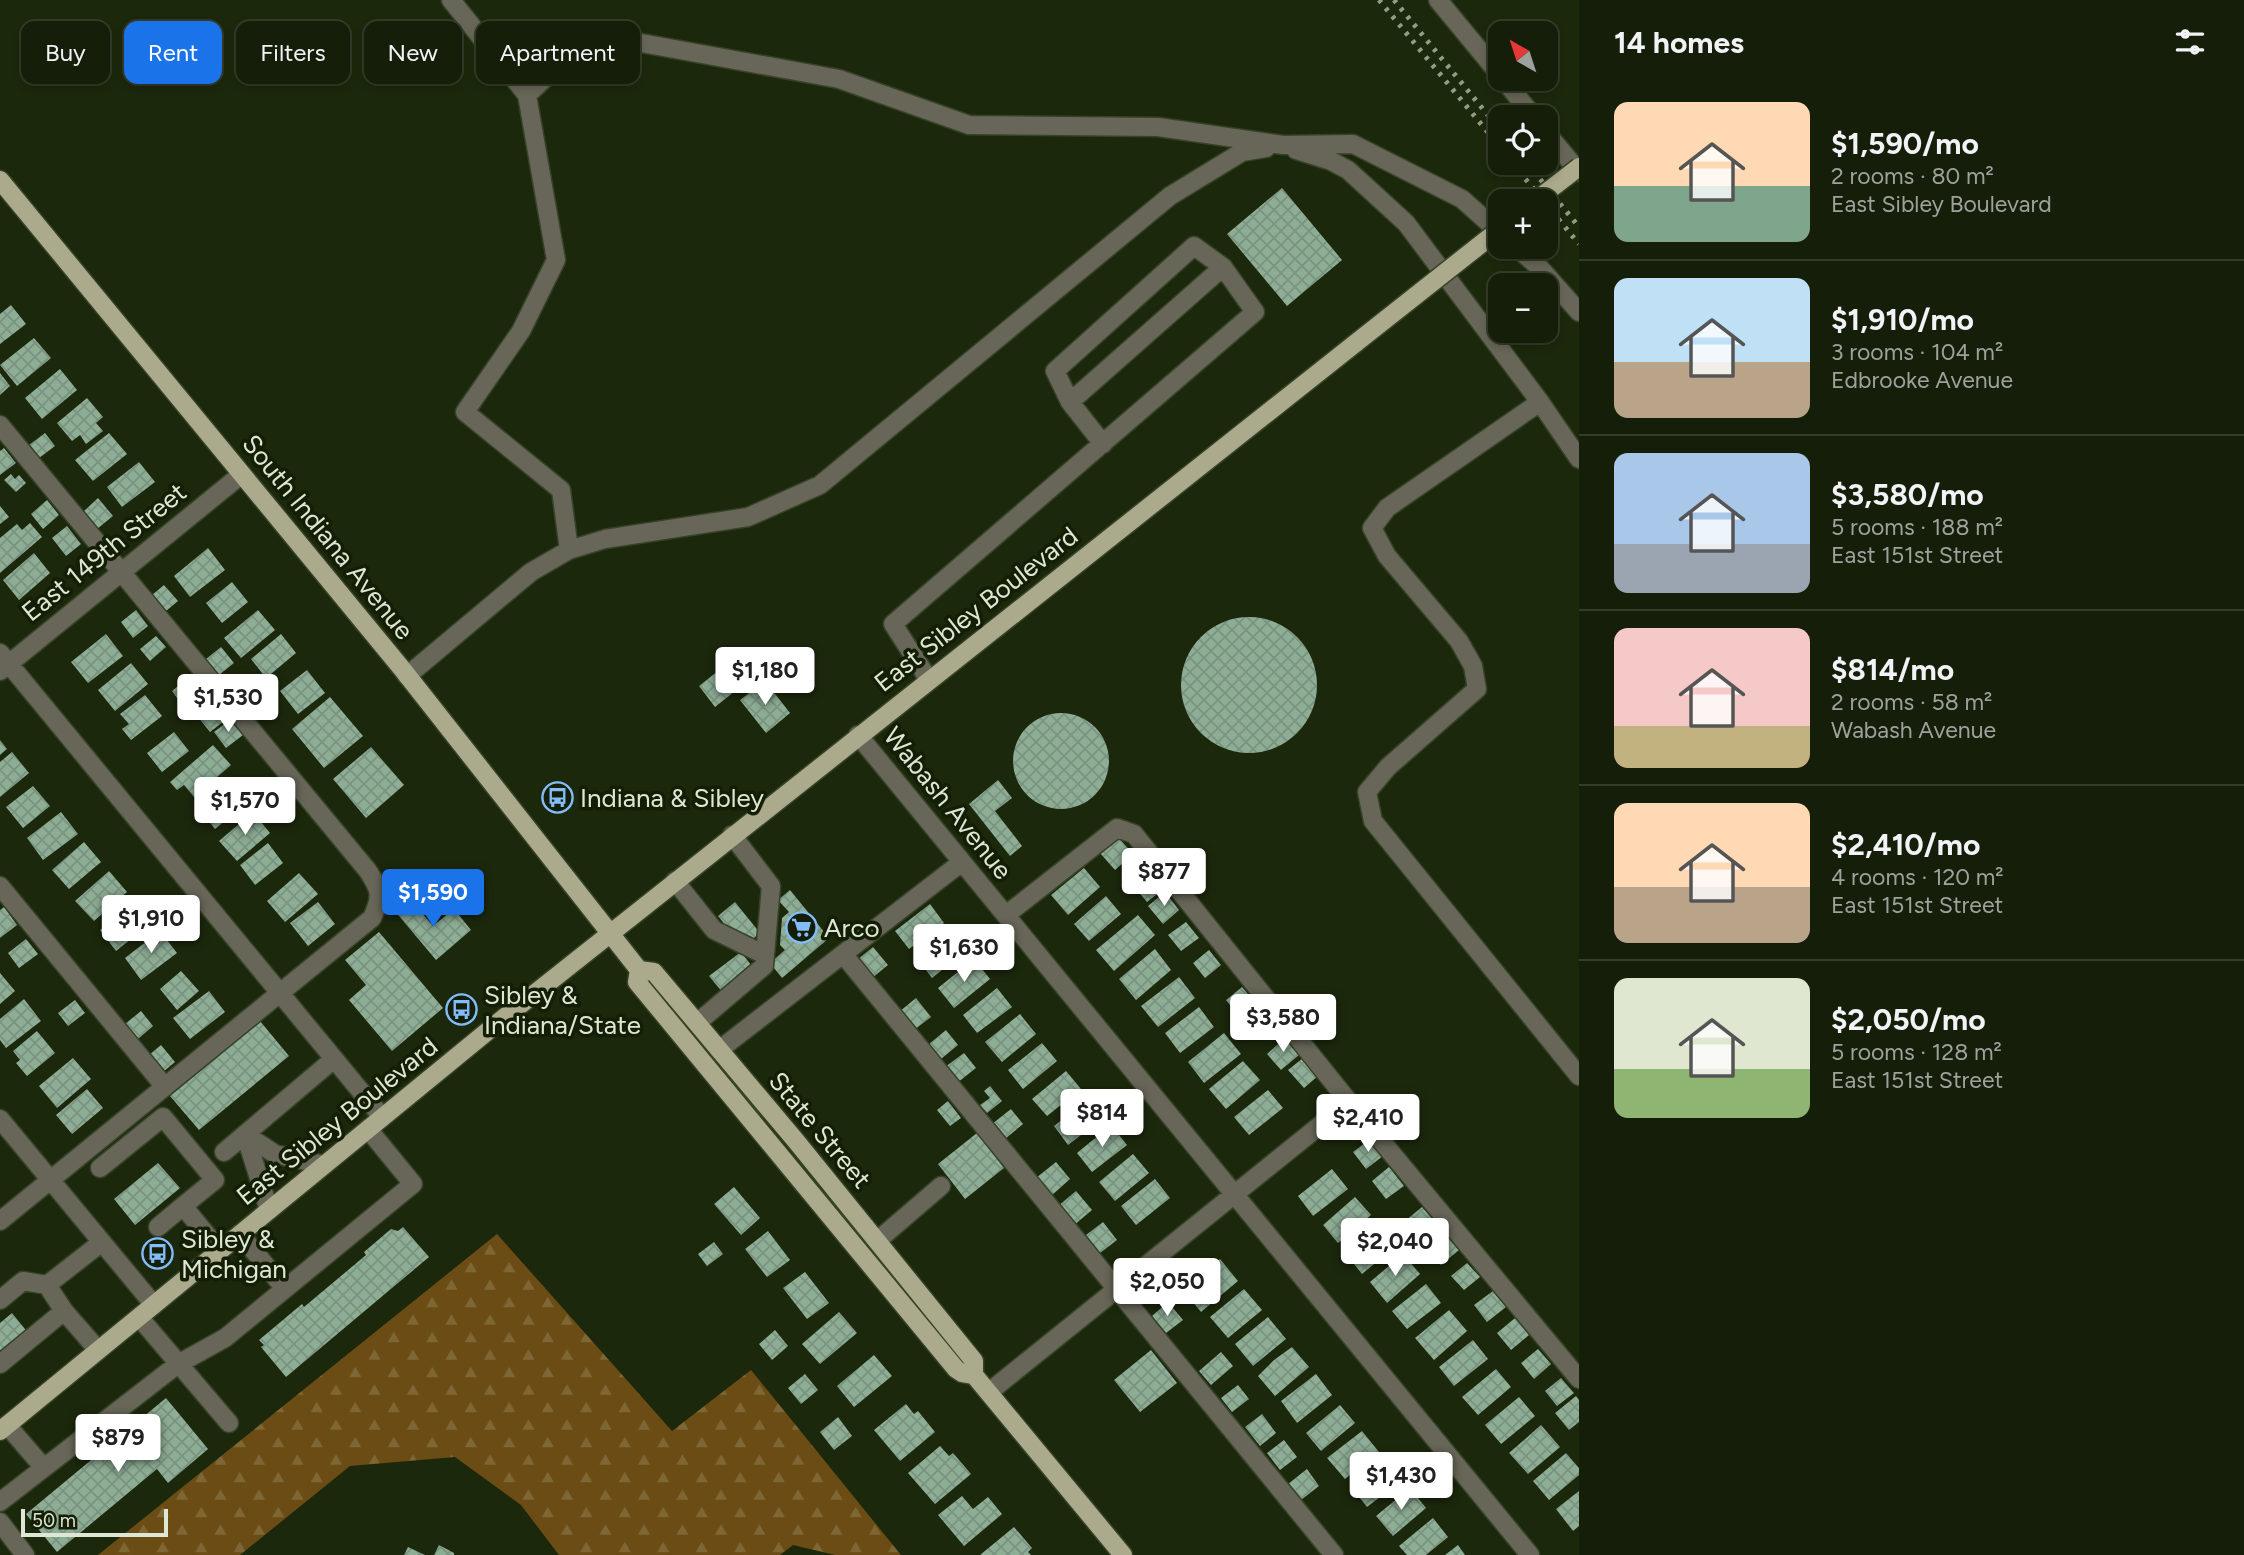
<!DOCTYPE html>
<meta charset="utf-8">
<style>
:root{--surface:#151e09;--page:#1e2712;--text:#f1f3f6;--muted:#9da29c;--line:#343c2a;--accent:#1a73e8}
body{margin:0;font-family:Figtree,sans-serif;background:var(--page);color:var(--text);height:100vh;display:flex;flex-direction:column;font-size:26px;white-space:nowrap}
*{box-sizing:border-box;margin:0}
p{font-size:23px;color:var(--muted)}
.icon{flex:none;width:38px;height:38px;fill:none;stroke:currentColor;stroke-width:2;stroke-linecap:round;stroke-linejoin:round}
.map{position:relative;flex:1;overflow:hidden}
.panel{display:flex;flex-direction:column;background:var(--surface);width:665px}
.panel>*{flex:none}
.guide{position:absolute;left:21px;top:21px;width:665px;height:63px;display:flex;gap:14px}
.needle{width:46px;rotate:321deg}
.buttons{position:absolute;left:1488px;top:21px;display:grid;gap:14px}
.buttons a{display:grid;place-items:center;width:70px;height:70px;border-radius:14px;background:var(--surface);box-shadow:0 4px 10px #0003,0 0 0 2px var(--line);font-size:35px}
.scale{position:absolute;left:21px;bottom:18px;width:147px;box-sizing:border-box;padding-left:7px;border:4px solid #dee7d6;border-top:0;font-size:19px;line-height:24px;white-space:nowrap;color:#dee7d6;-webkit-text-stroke:5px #131e04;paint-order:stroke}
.price{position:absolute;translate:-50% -60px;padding:0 16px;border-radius:7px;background:#fff;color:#222;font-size:23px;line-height:46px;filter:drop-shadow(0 2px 4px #0008)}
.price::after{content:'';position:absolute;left:50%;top:42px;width:21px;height:16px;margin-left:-10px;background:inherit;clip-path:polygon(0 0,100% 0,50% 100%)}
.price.on{background:var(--accent);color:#fff}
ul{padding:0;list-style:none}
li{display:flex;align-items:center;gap:21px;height:175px;padding:0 35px}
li+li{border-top:2px solid var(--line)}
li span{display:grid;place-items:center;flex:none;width:196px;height:140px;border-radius:14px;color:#555}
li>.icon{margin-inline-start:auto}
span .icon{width:84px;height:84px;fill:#fffc;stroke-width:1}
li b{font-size:30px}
h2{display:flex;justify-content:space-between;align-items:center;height:84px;padding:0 35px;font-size:30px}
.tag{padding:0 24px;border-radius:14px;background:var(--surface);box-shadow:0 4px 10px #0003,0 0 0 2px var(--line);font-size:24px;line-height:63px}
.tag.on{background:var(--accent);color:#fff}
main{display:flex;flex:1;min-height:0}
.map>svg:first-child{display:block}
.forest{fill:url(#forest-firs)}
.building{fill:url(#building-cross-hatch)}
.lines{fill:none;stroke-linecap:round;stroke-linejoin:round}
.minor-casing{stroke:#374328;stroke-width:21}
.major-casing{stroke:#374328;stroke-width:21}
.minor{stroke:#676658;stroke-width:18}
.major{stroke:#acaa8c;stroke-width:18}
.rail{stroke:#929d87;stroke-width:5;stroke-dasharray:3.5 7;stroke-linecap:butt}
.major-bridge-casing{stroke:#374328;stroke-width:21;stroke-linecap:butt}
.major-bridge{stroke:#acaa8c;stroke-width:18}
.labels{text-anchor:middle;stroke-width:7;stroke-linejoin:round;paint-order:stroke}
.street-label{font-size:26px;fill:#dee7d6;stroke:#131e04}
.poi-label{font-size:26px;fill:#dee7d6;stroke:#131e04;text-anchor:start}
</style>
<main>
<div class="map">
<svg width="1579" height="1555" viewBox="0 0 1579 1555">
<defs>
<pattern id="forest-firs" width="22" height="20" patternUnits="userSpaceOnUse" patternTransform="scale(1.75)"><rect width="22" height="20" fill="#6a4c14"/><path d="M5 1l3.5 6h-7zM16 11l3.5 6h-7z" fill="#7f6635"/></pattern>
<pattern id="building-cross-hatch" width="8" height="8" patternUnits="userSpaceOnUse" patternTransform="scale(1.75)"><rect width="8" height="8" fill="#8dad95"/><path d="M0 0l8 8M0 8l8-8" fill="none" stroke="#7a9380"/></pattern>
</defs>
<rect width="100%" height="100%" fill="#1c280c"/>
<path class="forest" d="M497 1234 672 1431 751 1370 901 1555H835L793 1545 780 1555H559L521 1505 455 1457 350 1466 240 1555H98Z"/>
<path class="building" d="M1282 188 1342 260 1287 306 1227 234Z
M11 305 26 324 0 344V314Z
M34 338 51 358 17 386 0 365Z
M60 369 77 390 42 419 25 398Z
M0 373 10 386 0 395Z
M87 398 103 417 96 423 103 431 86 444 80 435 72 441 57 423Z
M45 433 55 446 39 458 29 445Z
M109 433 127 454 93 481 75 460Z
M4 448 16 463 0 475V451Z
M139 462 155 482 122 507 107 487Z
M11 474 15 479 19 475 26 483 16 492 4 480Z
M98 498 113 516 97 529 83 512Z
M47 500 59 515 43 529 31 514Z
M0 506 9 517 0 524Z
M30 523 42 537 0 573V538L17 524 22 530Z
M67 526 81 544 66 556 52 538Z
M208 548 225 570 190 597 174 576Z
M34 553 50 573 19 600 3 580Z
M232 582 248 602 222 623 206 603Z
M164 585 178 601 166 611 152 595Z
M136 610 148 626 133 638 121 622Z
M258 610 275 630 241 658 224 638Z
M1181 685a68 68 0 1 1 136 0a68 68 0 1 1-136 0Z
M106 634 123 656 88 683 71 662Z
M281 634 296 653 266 678 251 659Z
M156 636 166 647 150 661 140 649Z
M221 647 234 663 219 675 206 659Z
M742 652 759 672 715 707 699 686Z
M131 663 148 684 115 711 98 690Z
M307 670 325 693 298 714 280 691Z
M189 677 198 688 180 702 172 691Z
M765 681 790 713 766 733 740 700Z
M207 693 227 719 210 732 190 707Z
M145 695 162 716 131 740 122 729 129 724 120 714Z
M330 697 363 736 324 768 292 729Z
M1013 761a48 48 0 1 1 96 0a48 48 0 1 1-96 0Z
M231 719 243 735 226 748 214 732Z
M174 732 189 751 162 772 147 753Z
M0 740 7 749 0 755Z
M213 745 231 765 194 797 184 785 177 790 170 782Z
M371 747 404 785 366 818 333 779Z
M12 752 29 773 0 797V762Z
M998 780 1012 798 995 811 1022 846 1010 856 969 804Z
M230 782 247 803 215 829 198 808Z
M33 786 50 806 23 828 6 807Z
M61 812 78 834 43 860 27 838Z
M253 812 270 833 237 861 219 841Z
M1118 837 1133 854 1115 870 1100 853Z
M84 842 101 862 69 889 52 870Z
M268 843 283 863 255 885 240 865Z
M1084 868 1100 887 1068 915 1051 895Z
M1149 868 1165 888 1147 902 1131 883Z
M109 871 127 892 94 921 75 901Z
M299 873 318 894 285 922 267 901Z
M790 890 829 938 782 978 770 963 785 950 780 945 782 918 789 912 778 900Z
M1165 892 1179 910 1163 924 1148 906Z
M1106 896 1121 914 1089 941 1074 924Z
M409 898 433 926 454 909 471 930 436 960 394 910Z
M318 902 335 924 308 946 290 923Z
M735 902 760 933 743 947 718 916Z
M133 903 150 924 116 951 100 930Z
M930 904 944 923 909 949 895 931Z
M4 907 17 925 0 938V910Z
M1138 915 1155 935 1114 971 1096 950Z
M1186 922 1199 938 1181 951 1168 935Z
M160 931 177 953 141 980 125 958Z
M951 931 966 951 932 978 917 958Z
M379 932 443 1008 392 1051 349 1000 366 985 345 960Z
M26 939 38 954 19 968 8 953Z
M873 947 888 965 872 978 857 960Z
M1155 949 1171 970 1136 1000 1119 979Z
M1209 950 1221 965 1205 978 1193 963Z
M741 952 754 969 723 993 709 976Z
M974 959 990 979 954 1008 938 988Z
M181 971 199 991 177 1010 160 989Z
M0 973 15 991 0 1004Z
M1179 977 1195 998 1158 1027 1141 1006Z
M1242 987 1254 1001 1237 1014 1226 1000Z
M997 988 1012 1007 977 1033 963 1015Z
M209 991 225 1012 190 1039 173 1018Z
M916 998 931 1017 914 1030 899 1012Z
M24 999 41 1021 6 1048 0 1040V1019Z
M75 1000 85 1013 68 1026 58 1013Z
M1255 1005 1266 1021 1249 1033 1238 1018Z
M1199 1007 1214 1027 1180 1053 1165 1033Z
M141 1011 153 1026 138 1039 125 1024Z
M1020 1014 1036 1034 1002 1062 985 1042Z
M260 1021 289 1056 199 1130 170 1096Z
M946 1030 958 1045 941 1059 929 1044Z
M37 1031 55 1053 27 1076 16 1063 20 1060 13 1051Z
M1224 1033 1241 1054 1204 1083 1188 1062Z
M1285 1038 1299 1055 1281 1070 1267 1054Z
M1042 1043 1057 1061 1023 1089 1008 1070Z
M161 1045 175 1062 163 1072 149 1055Z
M964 1053 976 1068 957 1083 945 1067Z
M73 1058 91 1079 57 1108 39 1086Z
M1303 1058 1318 1076 1304 1088 1288 1070Z
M1243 1061 1260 1080 1226 1109 1209 1089Z
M1066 1071 1081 1089 1047 1116 1032 1099Z
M990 1086 1002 1101 987 1113 980 1105 990 1098 984 1091Z
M87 1089 103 1108 72 1134 56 1115Z
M1268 1090 1283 1108 1249 1135 1234 1117Z
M1089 1099 1103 1118 1068 1145 1054 1126Z
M948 1101 961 1118 950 1126 937 1110Z
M1011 1109 1023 1124 1005 1139 992 1124Z
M1111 1125 1127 1145 1092 1172 1077 1153Z
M977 1133 1004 1168 965 1199 938 1164Z
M1369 1140 1383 1156 1366 1169 1353 1152Z
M1133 1154 1149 1173 1115 1201 1099 1182Z
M1056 1162 1070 1179 1051 1196 1036 1178Z
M158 1163 180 1188 135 1225 114 1199Z
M1389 1167 1404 1186 1386 1199 1372 1181Z
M1332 1169 1348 1189 1313 1216 1298 1196Z
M1155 1179 1170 1198 1136 1225 1121 1206Z
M734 1187 760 1218 741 1235 714 1204Z
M1076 1191 1092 1210 1073 1226 1057 1207Z
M1355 1197 1371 1215 1338 1243 1323 1225Z
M1422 1207 1435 1222 1418 1236 1405 1221Z
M1103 1222 1117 1240 1100 1253 1086 1235Z
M1379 1225 1396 1246 1362 1274 1345 1253Z
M403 1227 429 1257 286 1377 261 1347 264 1345 259 1340 302 1304 304 1307 366 1255 364 1252 391 1229 398 1231Z
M768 1231 790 1260 767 1277 745 1249Z
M1446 1234 1459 1250 1441 1265 1428 1248Z
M714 1242 723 1254 707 1266 698 1254Z
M1403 1254 1420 1274 1387 1303 1370 1282Z
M1220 1259 1238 1281 1201 1312 1183 1290Z
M1467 1263 1480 1277 1464 1290 1451 1276Z
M805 1272 829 1303 807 1319 783 1288Z
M1426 1284 1441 1303 1407 1329 1392 1311Z
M1244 1289 1262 1310 1228 1338 1210 1317Z
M1493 1291 1506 1307 1487 1322 1474 1305Z
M1168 1302 1183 1320 1166 1333 1152 1316Z
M1449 1310 1467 1331 1434 1360 1415 1338Z
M839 1312 857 1333 820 1364 802 1344Z
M12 1313 29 1334 0 1358V1323Z
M1268 1317 1286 1339 1253 1366 1235 1344Z
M1515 1318 1529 1335 1511 1350 1497 1333Z
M775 1330 788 1346 772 1360 759 1344Z
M1473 1340 1488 1359 1454 1386 1439 1367Z
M1292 1347 1309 1367 1275 1396 1258 1376 1274 1360Z
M1538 1349 1551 1364 1534 1379 1521 1363Z
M1151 1350 1177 1383 1140 1412 1114 1380Z
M1221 1352 1233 1366 1211 1385 1199 1371Z
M874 1355 892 1376 854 1407 837 1386Z
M1496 1369 1511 1387 1478 1415 1462 1397Z
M805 1374 818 1390 801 1404 788 1388Z
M1316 1374 1332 1395 1297 1423 1281 1401Z
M1561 1378 1574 1393 1557 1406 1545 1391Z
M1238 1385 1249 1399 1232 1412 1221 1398Z
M1576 1396 1579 1400V1422L1569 1430 1555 1413Z
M1519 1397 1535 1416 1501 1444 1485 1425Z
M166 1398 208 1449 168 1483 157 1469 57 1552 26 1514Z
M906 1404 914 1414 918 1411 935 1432 900 1461 874 1430Z
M1340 1405 1355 1423 1321 1451 1306 1433Z
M1262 1414 1276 1433 1260 1446 1245 1427Z
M838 1417 852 1436 834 1450 820 1432Z
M1541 1425 1560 1447 1528 1474 1509 1453Z
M1362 1431 1379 1452 1345 1479 1327 1458Z
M1284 1440 1297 1457 1280 1470 1267 1453Z
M940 1446 949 1456 953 1453 971 1474 935 1504 908 1473Z
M1566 1453 1579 1468V1475L1549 1500 1533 1481Z
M1386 1461 1401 1481 1367 1507 1352 1488Z
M1307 1469 1319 1486 1301 1500 1288 1484Z
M1410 1488 1426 1508 1393 1536 1376 1516Z
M1579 1491V1526L1573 1531 1556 1509Z
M962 1496 973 1509 988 1497 1002 1514 964 1546 938 1515Z
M1433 1518 1448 1537 1426 1555H1407L1399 1546Z
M1014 1527 1032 1548 1028 1552 1031 1555H980Z
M439 1545 454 1553V1555H434Z
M1458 1545 1465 1555H1445Z
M408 1547 425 1555H404Z"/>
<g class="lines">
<defs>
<path id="minor" d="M451 0 527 95
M1438 0 1500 75
M1503 79 1534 117
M1545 131 1579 172
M1296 150 1331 161 1348 170 1406 223 1540 402 1579 459
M1516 247 1540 268 1579 312
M1070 402 1223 267
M1540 402 1387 508 1372 528 1387 556 1459 641 1473 666 1477 689 1388 767 1367 792 1373 821 1579 1076
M0 425 368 871C381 891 382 896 372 918L0 1221
M569 550 561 490 465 412 521 331 556 260 527 95 592 34 839 79 969 125 1158 127 1283 145 1353 144 1462 199 1500 233
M0 653 382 1117
M0 671 242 474
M407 676 531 572 569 550 605 539 748 517 820 485 1170 196 1242 152 1266 148
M929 680 893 624 1255 312 1223 267 1194 246 1055 371 1070 402 1103 444
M858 735 1530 1555
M675 881 714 930 765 955
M0 886 165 1087
M1006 915 1117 828 1134 834 1349 1102 1579 1379
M843 954 1334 1555
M697 1023 764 966 771 886 732 835
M719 1050 962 862
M0 1119 154 1305
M245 1134 275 1154 324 1165
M245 1134 269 1210
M224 1152 334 1059
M100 1168 163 1117 215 1180 183 1206 220 1251
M158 1227 183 1206
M240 1234 285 1289
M877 1241 941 1186
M47 1285 64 1311 98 1350
M0 1300 23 1281 47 1285 102 1242
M139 1317 229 1423
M0 1364 64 1311
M989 1392 1349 1102
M7 1425 44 1468
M0 1502 178 1364 225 1338 413 1184 368 1129
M0 1522 25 1555"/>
<path id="major" d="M0 180 403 670 639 970 654 972 796 1141 974 1361V1375L1123 1555
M639 970 637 982 956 1369 962 1373 974 1375
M0 1431 500 1021 1357 342"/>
</defs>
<use href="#minor" class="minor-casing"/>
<use href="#major" class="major-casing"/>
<use href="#minor" class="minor"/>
<use href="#major" class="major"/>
<path class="rail" d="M1379 0 1500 147
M1394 0 1500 130
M1512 163 1544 201
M1527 163 1579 227
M1545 203 1579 244"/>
<defs>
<path id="major-bridge" d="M1535 201 1579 167
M1357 342 1500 229"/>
</defs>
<use href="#major-bridge" class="major-bridge-casing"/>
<use href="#major-bridge" class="major-bridge"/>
</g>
<defs>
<symbol id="bus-ring" viewBox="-11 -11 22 22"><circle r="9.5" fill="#131e04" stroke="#83bcfb" stroke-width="1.5"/><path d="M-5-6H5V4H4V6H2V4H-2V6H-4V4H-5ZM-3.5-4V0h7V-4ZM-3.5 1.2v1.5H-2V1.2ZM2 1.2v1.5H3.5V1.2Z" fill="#83bcfb"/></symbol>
<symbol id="supermarket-ring" viewBox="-11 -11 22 22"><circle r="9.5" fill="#131e04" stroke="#83bcfb" stroke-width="1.5"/><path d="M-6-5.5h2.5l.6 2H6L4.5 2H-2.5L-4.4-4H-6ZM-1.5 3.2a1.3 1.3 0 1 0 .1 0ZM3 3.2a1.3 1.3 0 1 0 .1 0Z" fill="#83bcfb"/></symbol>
</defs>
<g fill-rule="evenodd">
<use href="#bus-ring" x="540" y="780" width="35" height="35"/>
<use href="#supermarket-ring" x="784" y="910" width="35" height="35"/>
<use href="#bus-ring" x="444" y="992" width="35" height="35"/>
<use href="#bus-ring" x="140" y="1236" width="35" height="35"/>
</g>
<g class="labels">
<g class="street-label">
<text transform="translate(328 537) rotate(51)" y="9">South Indiana Avenue</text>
<text transform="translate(104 552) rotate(-39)" y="9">East 149th Street</text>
<text transform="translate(976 609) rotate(-38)" y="9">East Sibley Boulevard</text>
<text transform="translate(948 803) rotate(51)" y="9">Wabash Avenue</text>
<text transform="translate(337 1121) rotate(-39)" y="9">East Sibley Boulevard</text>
<text transform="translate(820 1130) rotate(50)" y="9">State Street</text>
</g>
<g class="poi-label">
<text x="580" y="807">Indiana &amp; Sibley</text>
<text x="824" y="937">Arco</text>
<text x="484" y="1004">Sibley &amp;<tspan x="484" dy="30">Indiana/State</tspan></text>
<text x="181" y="1248">Sibley &amp;<tspan x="181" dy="30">Michigan</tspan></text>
</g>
</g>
</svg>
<div class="buttons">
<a><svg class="needle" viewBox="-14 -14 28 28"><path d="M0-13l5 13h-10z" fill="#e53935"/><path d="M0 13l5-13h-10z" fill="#9da29c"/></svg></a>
<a><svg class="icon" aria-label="locate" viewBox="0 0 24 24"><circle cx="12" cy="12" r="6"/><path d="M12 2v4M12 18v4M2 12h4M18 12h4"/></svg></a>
<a>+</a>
<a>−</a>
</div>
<div class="scale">50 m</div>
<b class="price" style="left:765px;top:707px">$1,180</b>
<b class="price" style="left:228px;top:734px">$1,530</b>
<b class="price" style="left:245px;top:837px">$1,570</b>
<b class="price" style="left:1164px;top:908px">$877</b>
<b class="price on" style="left:433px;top:929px">$1,590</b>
<b class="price" style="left:151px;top:955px">$1,910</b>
<b class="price" style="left:964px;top:984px">$1,630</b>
<b class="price" style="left:1283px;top:1054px">$3,580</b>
<b class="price" style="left:1102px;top:1149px">$814</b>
<b class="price" style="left:1368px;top:1154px">$2,410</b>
<b class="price" style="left:1395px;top:1278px">$2,040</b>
<b class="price" style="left:1167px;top:1318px">$2,050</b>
<b class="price" style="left:118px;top:1474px">$879</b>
<b class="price" style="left:1401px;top:1512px">$1,430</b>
<div class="guide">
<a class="tag">Buy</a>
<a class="tag on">Rent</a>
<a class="tag">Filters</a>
<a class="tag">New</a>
<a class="tag">Apartment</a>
</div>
</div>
<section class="panel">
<h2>14 homes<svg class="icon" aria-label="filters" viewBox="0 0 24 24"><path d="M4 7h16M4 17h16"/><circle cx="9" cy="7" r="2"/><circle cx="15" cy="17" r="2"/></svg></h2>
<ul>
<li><span style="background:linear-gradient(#ffd9b3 60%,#7fa58c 0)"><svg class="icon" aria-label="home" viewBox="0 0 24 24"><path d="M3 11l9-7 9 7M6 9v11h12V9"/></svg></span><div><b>$1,590/mo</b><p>2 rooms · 80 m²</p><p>East Sibley Boulevard</p></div></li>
<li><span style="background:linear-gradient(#bfe0f5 60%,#b9a48a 0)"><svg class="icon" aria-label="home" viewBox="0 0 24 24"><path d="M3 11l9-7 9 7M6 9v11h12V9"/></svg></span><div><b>$1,910/mo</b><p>3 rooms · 104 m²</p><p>Edbrooke Avenue</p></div></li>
<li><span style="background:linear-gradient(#a9c7e8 65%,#9aa5b1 0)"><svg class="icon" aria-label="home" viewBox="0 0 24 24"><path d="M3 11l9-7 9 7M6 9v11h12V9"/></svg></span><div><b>$3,580/mo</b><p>5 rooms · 188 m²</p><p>East 151st Street</p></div></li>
<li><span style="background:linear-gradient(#f6c9c9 70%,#c2b280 0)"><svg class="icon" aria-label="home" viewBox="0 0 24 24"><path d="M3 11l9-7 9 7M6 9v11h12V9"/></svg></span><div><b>$814/mo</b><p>2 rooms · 58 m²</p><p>Wabash Avenue</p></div></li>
<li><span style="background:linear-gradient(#ffd9b3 60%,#b9a48a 0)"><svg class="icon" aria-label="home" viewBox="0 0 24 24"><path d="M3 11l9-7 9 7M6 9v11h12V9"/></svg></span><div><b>$2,410/mo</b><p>4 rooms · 120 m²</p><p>East 151st Street</p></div></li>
<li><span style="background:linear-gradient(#dfe7d0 65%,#8fb573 0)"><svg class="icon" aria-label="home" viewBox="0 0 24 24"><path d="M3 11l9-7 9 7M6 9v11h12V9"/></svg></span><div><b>$2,050/mo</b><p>5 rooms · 128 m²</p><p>East 151st Street</p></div></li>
</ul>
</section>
</main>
